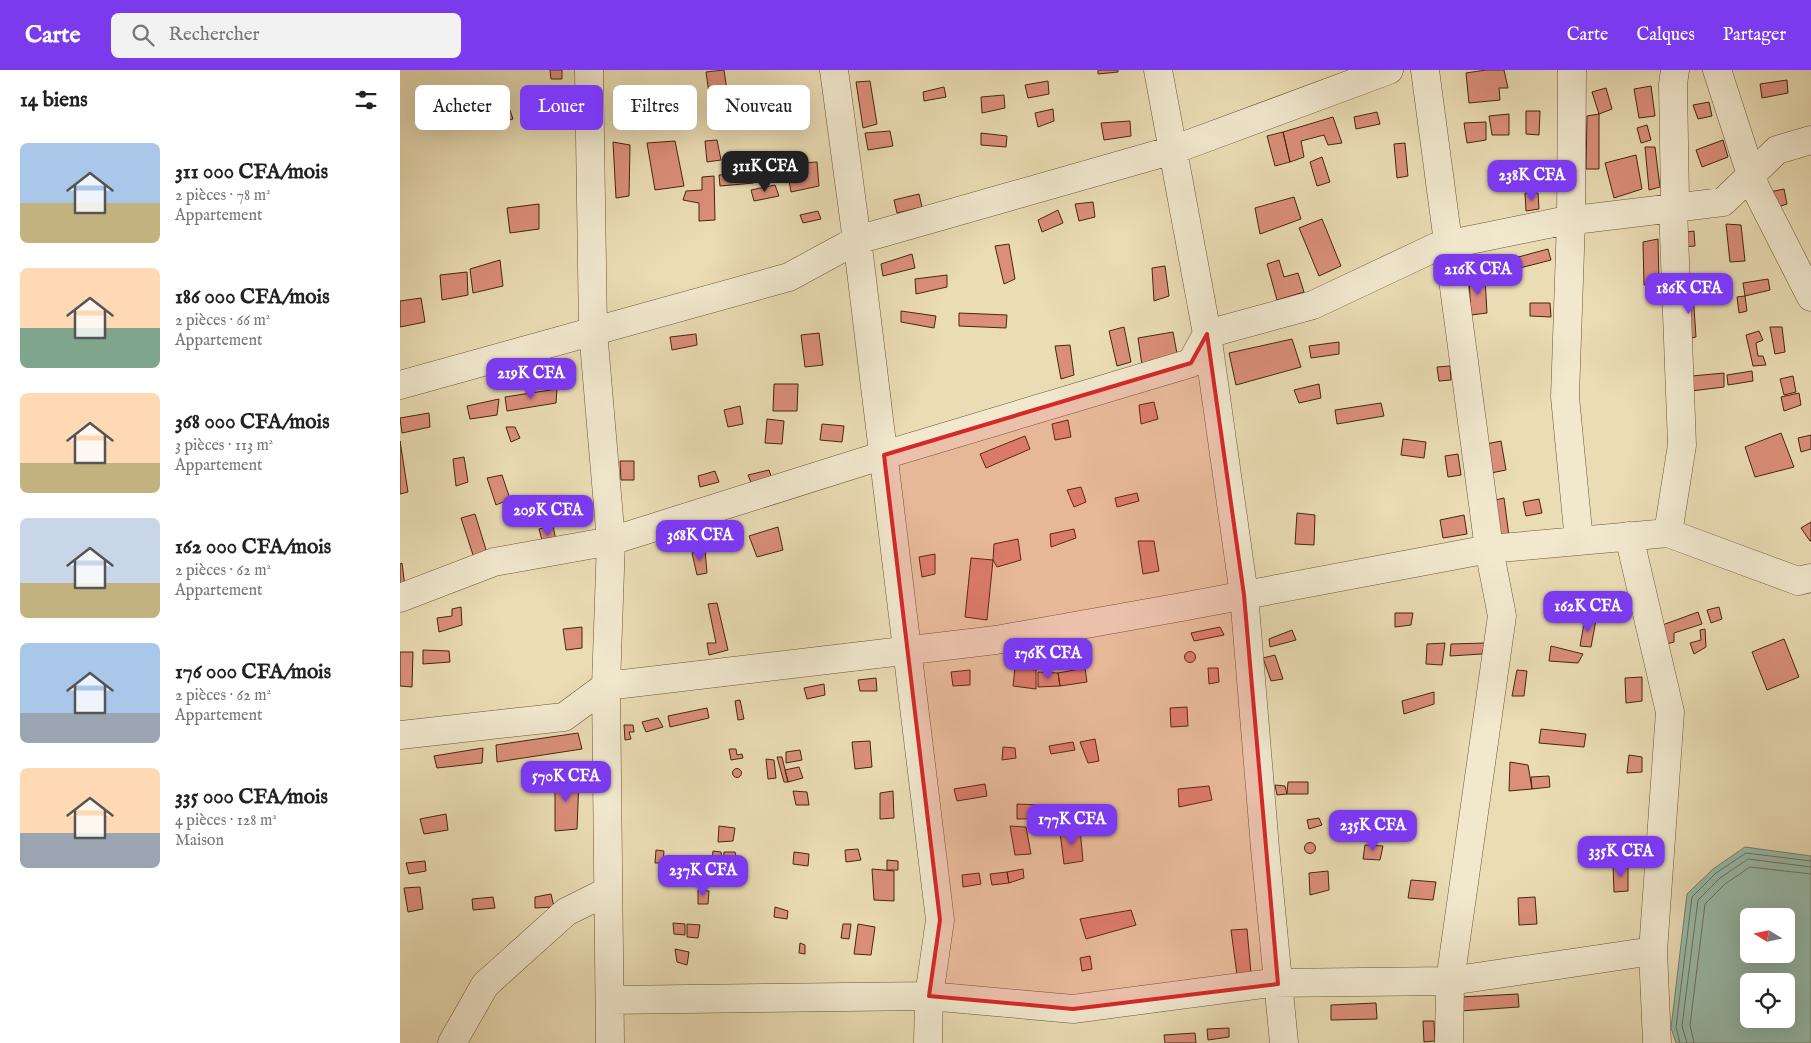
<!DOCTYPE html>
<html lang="fr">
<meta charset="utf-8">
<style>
:root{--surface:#fff;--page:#f2f2f2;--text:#222;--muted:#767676;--accent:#7c3aed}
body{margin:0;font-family:"IM FELL English",serif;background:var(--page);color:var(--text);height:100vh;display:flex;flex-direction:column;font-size:19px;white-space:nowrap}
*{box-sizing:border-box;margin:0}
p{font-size:16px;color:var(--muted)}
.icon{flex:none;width:28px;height:28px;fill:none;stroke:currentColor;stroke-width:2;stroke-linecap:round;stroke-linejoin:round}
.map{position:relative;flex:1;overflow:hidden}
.details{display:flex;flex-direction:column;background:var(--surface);width:400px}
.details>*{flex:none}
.hud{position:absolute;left:15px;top:15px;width:475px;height:45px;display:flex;gap:10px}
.needle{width:32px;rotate:280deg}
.buttons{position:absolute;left:1340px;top:838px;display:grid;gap:10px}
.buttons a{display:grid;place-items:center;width:55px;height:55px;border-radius:8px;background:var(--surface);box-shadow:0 5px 20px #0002;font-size:25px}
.price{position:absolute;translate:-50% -42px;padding:0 11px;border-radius:10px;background:var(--accent);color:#fff;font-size:16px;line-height:32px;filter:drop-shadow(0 1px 2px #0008)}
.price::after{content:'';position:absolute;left:50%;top:30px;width:15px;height:11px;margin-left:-8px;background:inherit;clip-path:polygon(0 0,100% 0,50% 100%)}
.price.current{background:#222;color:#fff}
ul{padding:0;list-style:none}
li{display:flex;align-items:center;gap:15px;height:125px;padding:0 20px}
li span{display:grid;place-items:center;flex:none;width:140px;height:100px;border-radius:8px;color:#555}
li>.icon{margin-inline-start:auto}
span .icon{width:60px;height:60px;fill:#fffc;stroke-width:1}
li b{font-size:21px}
h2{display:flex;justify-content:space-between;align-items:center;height:60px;padding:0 20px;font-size:21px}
.chip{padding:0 18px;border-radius:8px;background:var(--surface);box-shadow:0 5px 20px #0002;font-size:18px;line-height:45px}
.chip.current{background:var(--accent);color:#fff}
header{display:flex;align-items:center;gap:30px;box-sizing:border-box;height:70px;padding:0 25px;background:var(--accent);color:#fff}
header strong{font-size:24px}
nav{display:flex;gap:28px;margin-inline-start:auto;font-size:18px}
.search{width:350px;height:45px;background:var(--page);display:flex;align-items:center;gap:12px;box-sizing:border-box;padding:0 18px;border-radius:8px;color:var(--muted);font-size:19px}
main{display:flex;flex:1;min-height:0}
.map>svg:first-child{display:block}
.water{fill:#98bcad;stroke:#76806e;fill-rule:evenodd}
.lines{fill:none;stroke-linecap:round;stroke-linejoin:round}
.shore{stroke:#6e725e;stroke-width:1}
.building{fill:#db8f7a;stroke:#442710}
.minor-casing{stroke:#6e5439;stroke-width:29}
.minor{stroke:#f1e8ce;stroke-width:28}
.marked{fill:#d62828;fill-opacity:0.2;stroke:#d62828;stroke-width:4;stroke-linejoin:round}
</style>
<header>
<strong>Carte</strong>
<div class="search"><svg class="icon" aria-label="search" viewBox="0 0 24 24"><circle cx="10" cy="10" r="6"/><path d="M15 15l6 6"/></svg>Rechercher</div>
<nav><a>Carte</a><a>Calques</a><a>Partager</a></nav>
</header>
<main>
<section class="details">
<h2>14 biens<svg class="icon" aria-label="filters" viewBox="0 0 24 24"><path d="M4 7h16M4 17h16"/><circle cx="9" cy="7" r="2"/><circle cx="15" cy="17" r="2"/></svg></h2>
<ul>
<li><span style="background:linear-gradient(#a9c7e8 60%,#c2b280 0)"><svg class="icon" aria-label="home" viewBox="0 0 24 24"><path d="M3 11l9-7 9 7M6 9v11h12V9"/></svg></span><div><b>311 000 CFA/mois</b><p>2 pièces · 78 m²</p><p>Appartement</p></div></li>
<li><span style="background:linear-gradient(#ffd9b3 60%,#7fa58c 0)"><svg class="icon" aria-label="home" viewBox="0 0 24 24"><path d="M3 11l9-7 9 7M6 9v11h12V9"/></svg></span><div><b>186 000 CFA/mois</b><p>2 pièces · 66 m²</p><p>Appartement</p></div></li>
<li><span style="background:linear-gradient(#ffd9b3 70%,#c2b280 0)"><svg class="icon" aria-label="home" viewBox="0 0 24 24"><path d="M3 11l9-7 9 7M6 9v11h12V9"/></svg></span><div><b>368 000 CFA/mois</b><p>3 pièces · 113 m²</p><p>Appartement</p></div></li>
<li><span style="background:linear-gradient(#c9d6e8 65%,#c2b280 0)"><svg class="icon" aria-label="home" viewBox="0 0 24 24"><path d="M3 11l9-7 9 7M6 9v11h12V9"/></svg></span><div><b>162 000 CFA/mois</b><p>2 pièces · 62 m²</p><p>Appartement</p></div></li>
<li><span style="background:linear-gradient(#a9c7e8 70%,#9aa5b1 0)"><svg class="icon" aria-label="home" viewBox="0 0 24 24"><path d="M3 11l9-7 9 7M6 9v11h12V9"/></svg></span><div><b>176 000 CFA/mois</b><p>2 pièces · 62 m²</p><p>Appartement</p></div></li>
<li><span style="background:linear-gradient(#ffd9b3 65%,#9aa5b1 0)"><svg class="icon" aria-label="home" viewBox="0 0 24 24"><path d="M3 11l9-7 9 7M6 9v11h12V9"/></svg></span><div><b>335 000 CFA/mois</b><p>4 pièces · 128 m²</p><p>Maison</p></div></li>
</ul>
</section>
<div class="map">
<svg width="1411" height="973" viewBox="0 0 1411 973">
<rect width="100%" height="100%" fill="#eadcb4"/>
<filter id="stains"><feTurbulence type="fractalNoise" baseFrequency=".004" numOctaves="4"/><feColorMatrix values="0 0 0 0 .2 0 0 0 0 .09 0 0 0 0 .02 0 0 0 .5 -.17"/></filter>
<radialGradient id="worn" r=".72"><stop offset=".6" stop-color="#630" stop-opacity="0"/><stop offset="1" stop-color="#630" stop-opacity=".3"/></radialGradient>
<path class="water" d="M1345 777 1411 786V973H1276L1271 958 1287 824 1313 799ZM1349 846H1386V884H1349ZM1349 911H1386V949H1349Z"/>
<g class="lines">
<path class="shore" d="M1280 973 1276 957 1292 827 1316 803 1346 783 1411 791
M1287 973 1282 956 1298 830 1320 808 1348 789 1411 797
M1294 973 1290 955 1305 834 1325 814 1350 797 1411 804"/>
</g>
<path class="building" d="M150 0H162V9H151Z
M324 0 329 34 311 37 306 2Z
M698 0H718V2L698 4Z
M1086 0H1104L1108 18H1099L1100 30 1069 33 1066 3Z
M1387 10 1388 23 1362 28 1360 14Z
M470 11 477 54 463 58 456 12Z
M648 11 649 24 628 28 625 15Z
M1251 16 1255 46 1239 48 1234 19Z
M544 17 546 27 524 31 523 22Z
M1206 18 1212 39 1199 44 1192 22Z
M604 25 605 38 582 43 581 27Z
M97 29H106L113 49 103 52Z
M1309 32 1312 46 1298 49 1293 35Z
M653 39 654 51 638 57 635 43Z
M1126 41H1140L1139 65 1126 64Z
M977 42 980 54 956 59 954 47Z
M1109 44V65H1092L1089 46Z
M1199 44V99H1186L1187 46Z
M933 47 942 73 928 75 924 65 901 71 904 87 890 92 883 62Z
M730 51 731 66 704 70 701 53Z
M1086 52V70L1067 73 1064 53Z
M1247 55 1251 70 1241 73 1237 58Z
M490 61 493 76 468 80 465 63Z
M883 62 890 92 875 96 867 66Z
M581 63 607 66 606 77 581 75Z
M317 70 321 90 307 92 305 71Z
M1323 70 1328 87 1302 97 1296 80Z
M275 71 284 116 255 120 247 73Z
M213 72 230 75 229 126 216 128Z
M1005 73 1008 106 997 108 994 74Z
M1245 77H1255L1260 117 1249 120Z
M1236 85 1242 119 1214 128 1205 93Z
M922 87 930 112 917 116 910 92Z
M417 92 419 116 391 122 386 94Z
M1123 98V109L1103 113 1102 99Z
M354 103V113L320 116 319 105Z
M314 106 315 150 299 151V133L283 130 286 121 302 120V107Z
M375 115 379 126 354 131 351 120Z
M1384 119 1387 134 1375 138 1370 122Z
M1125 123H1138L1139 139 1126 141Z
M519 124 522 137 497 143 494 130Z
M894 127 901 149 860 164 855 138Z
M693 132 695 147 679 151 675 134Z
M139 134V159L110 163 107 138Z
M658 140 663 153 642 162 638 150Z
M418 141 421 149 403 153 400 145Z
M922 149 941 196 919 206 899 158Z
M1326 154 1341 155 1345 191 1330 192Z
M1294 161 1295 176 1282 177 1280 163Z
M1258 169 1259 213 1244 215 1243 172Z
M609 174 615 209 604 214 595 176Z
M1148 179 1151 190 1116 199 1111 189Z
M512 184 515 198 483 206 481 194Z
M100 190 103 216 73 223 70 199Z
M879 190 884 207 898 203 904 222 877 230 867 194Z
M765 196 769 226 754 231 752 198Z
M67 202 68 225 42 230 40 205Z
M547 205V217L516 224 515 209Z
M1085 208 1087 243 1071 245 1069 209Z
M1368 209 1370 220 1345 226 1343 213Z
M1293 223 1296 267 1286 269 1282 224Z
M1345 226 1347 241 1339 243 1337 227Z
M21 228 25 252 0 257V231Z
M1130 233H1150L1151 247 1130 246Z
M501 241 536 246 534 258 501 252Z
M559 243 607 245 606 258 559 256Z
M724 257 731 292 717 296 709 261Z
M1370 257H1382L1385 282 1375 284Z
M1359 261 1363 270 1356 273 1358 286H1363L1366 295 1353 296 1346 265Z
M773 262 778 289 742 295 738 268Z
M419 263 423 295 405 297 401 265Z
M296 264 297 275 272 280 270 267Z
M892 269 901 297 836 315 829 283Z
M939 272V284L911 288 909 276Z
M670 275 674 305 661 309 655 276Z
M1050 296 1051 310 1039 311 1037 297Z
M1352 301 1353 311 1328 315 1327 305Z
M1324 303V317L1283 322 1281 307Z
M1393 306 1396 322 1384 325 1380 309Z
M374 314H398L397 341H373Z
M919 314 921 328 899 333 894 320Z
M157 319 156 333 107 341 105 327Z
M1399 323 1401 335 1384 341 1381 327Z
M99 329 97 345 70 349 67 336Z
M754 332 758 349 741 354 739 335Z
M981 333 984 346 937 354 935 340Z
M340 336 343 354 328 357 324 340Z
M29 343 30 357 2 363 0 348Z
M367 349 384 351 382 374 365 373Z
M668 350 671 367 655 370 652 354Z
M422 354 444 356 442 372 420 370Z
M106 357H115L120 368 111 372Z
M1381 363 1394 397 1355 407 1345 377Z
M1411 365V379L1401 382 1398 368Z
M625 366 630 379 586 398 580 384Z
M1003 369 1026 372 1024 388 1001 385Z
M0 371 8 422 0 424Z
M1101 371 1106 400 1091 403 1086 374Z
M1058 384 1061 405 1048 407 1045 386Z
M64 387 68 412 56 416 53 389Z
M220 391H234V410H221Z
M369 400 372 409 352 415 348 405Z
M315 401 319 412 300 417 298 406Z
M102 405 110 429 96 435 87 408Z
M681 417 686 432 674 437 667 420Z
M737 423 739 431 717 437 715 428Z
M1104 428 1110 474 1096 476 1091 431Z
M1139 429 1142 443 1126 446 1123 432Z
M897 443 915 445 914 475 895 474Z
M75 444 87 483 74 488 61 448Z
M1064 445 1067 464 1043 468 1040 450Z
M1411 452V471H1410L1401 458Z
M153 456 157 475 144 478 139 459Z
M378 457 383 480 357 487 349 466Z
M674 459 676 468 651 477 650 464Z
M618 469 621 490 597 497 593 490 594 474Z
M738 471H754L759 501 743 504Z
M305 480 307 503 297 505 292 483Z
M535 484V504L522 507 519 487Z
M571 488 593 490 587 550 565 547Z
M2 493 5 517 0 518V494Z
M317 533 328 580 309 585 307 573H316L308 534Z
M61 537 62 555 39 562 37 548 52 546V539Z
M1319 537 1322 549 1311 553 1307 540Z
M1298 542 1302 554 1274 563V572L1263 575 1257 557Z
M995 543H1013L1011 555 995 557Z
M1185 548 1196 550 1191 577 1180 576Z
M182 557V578L166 580 163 559Z
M820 557 824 565 794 571 791 563Z
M1305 559 1306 577 1294 584 1290 573 1301 570 1300 560Z
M892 560 896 570 870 577 869 569Z
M1384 569 1399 607 1367 620 1352 582Z
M1045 573 1042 595 1026 594 1027 574Z
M1085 573 1082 584 1050 586 1051 574Z
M1151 576 1183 584 1178 593 1149 591Z
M23 580 49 581 50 592 23 594Z
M784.5 587a5.5 5.5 0 1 1 11 0a5.5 5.5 0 1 1-11 0Z
M0 582H13L12 617 0 616Z
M875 585 883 609 871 611 863 588Z
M615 598 636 600V619L613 616Z
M685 598 687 612 660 616 658 603Z
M808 598H818L819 612 809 614Z
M570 600V615L553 616 551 602Z
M1117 600 1127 601 1124 626H1112Z
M638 602 658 603 660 616 638 617Z
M1242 607V631L1226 633 1225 608Z
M476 608 477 621H460L458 610Z
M424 614 425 625 407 629 404 618Z
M1034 622V634L1004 644 1002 631Z
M340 630 344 649 338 650 335 631Z
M787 637 788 656 771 657 770 638Z
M307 638 309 648 270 657 268 646Z
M258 648 263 657 246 662 242 652Z
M224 655H233L234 662H229L231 669 225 670Z
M1141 659 1186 664 1184 677 1139 673Z
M178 663 182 679 97 692 96 675Z
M695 669 699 691 688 693 680 672Z
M470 671 472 697 455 699 452 672Z
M673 672 675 680 651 684 649 676Z
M603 677 615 678 616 688 602 690Z
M83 678 82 693 37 698 34 686Z
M329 679H336L337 685 342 684 343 688 331 690Z
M400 680 402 690 386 693V682Z
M1229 685 1242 687V702L1227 703Z
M377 687H382L388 712H384Z
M366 689 374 690 376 708 368 709Z
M1110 692 1128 695 1132 719 1109 721Z
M399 697 403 708 388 712 385 700Z
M332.5 703a4.5 4.5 0 1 1 9 0a4.5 4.5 0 1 1-9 0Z
M155 705 179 708 177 759 155 761Z
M1149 706 1150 717 1132 719 1131 707Z
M888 712H908V724H887Z
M585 714 587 726 557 731 554 719Z
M875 715 885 716 887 724 877 725Z
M809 716 812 730 779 737 778 719Z
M393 721 407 722 409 735H396Z
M493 721 494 748 480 749V723Z
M617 734 665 736V748L617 749Z
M46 744 48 760 24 764 20 749Z
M919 748 922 755 909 759 907 750Z
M319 756 335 758 333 771 318 772Z
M610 756 626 757 631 784 615 785Z
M680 759 683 791 664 794 660 762Z
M1232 770V782L1193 787 1191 776Z
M904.5 778a5.5 5.5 0 1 1 11 0a5.5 5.5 0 1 1-11 0Z
M965 775 983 776 980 790 963 789Z
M458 779 461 790 446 792 445 780Z
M256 780 264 781 263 793H255Z
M313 781 321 782 323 792 312 790Z
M324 782H335L338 794 323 793Z
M394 782 409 784 408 796 393 794Z
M487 790 498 791V800H487Z
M25 791 26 801 9 804 6 793Z
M1213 794H1228V821L1214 822Z
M472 799 494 801V831L474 830Z
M623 799 624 808 609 813 607 802Z
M928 801 929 820 910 825 909 803Z
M607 802 609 813 592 815 590 804Z
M579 803 581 814 563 817 562 805Z
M1011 810 1036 812 1033 830 1008 828Z
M20 817 23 839 8 842 4 818Z
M298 820 309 821 308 834H298Z
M151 824 154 837 135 838V827Z
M93 827 95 838 73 840 72 829Z
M1135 827 1137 854 1119 855 1118 828Z
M375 837 388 841 387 849 374 847Z
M731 840 736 855 686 869 680 849Z
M273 853 285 854V865L274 864Z
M287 854 300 855 298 868 287 867Z
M443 854H451L449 869 441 868Z
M458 854 475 857 471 885 454 884Z
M847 859 851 903 837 905 831 860Z
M400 873 405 875V884L399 883Z
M275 879 289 882 287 895 277 892Z
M690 886 692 899 682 901 680 888Z
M1118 924 1119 937 1060 941V927Z
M976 933 977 949 931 950V935Z
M1023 951H1034L1035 971 1024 972Z
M829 958V967L808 970 807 959Z
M795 963 796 973H765L764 965Z"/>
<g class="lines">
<defs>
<path id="minor" d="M189 0 193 261 211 471 206 616 210 973
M434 0 460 193 540 850 529 926 528 973
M758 0 807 264 844 525 865 778 884 973
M1025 0 1089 479 1102 546 1050 911 1049 973
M1172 0 1171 151 1165 327 1179 471
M1317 0 1355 117 1411 227
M0 315 389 207 457 170 773 80 989 0
M1268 463 1282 375 1273 138 1275 131 1273 14 1275 0
M1229 466 1270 642 1253 881 1257 973
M0 528 94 492 211 471 484 385 791 293 807 264 913 235 1036 177 1158 152 1323 132 1377 80 1411 70
M0 665 164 647 206 616 596 570 787 536 1089 479 1268 463 1398 511 1411 508
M210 930 529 926 673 939 872 913 1050 911 1253 881
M52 973 85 915 166 842 208 821"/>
</defs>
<use href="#minor" class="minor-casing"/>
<use href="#minor" class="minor"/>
</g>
<path class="marked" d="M807 264 844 525 878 914 673 939 529 926 540 850 484 385 791 293Z"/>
<rect width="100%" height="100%" filter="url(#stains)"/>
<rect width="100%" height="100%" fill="url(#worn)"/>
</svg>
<div class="buttons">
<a><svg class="needle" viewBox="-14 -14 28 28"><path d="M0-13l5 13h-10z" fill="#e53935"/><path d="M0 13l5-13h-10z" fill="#767676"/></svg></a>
<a><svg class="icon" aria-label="locate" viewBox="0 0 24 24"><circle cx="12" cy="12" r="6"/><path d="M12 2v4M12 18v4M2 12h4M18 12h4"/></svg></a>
</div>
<b class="price current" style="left:365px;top:123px">311K CFA</b>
<b class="price" style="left:1132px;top:132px">238K CFA</b>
<b class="price" style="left:1078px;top:226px">216K CFA</b>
<b class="price" style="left:1289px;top:245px">186K CFA</b>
<b class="price" style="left:131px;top:330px">219K CFA</b>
<b class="price" style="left:148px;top:467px">209K CFA</b>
<b class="price" style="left:300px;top:492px">368K CFA</b>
<b class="price" style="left:1188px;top:563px">162K CFA</b>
<b class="price" style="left:648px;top:610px">176K CFA</b>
<b class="price" style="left:166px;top:733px">570K CFA</b>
<b class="price" style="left:672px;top:776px">177K CFA</b>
<b class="price" style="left:973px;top:782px">235K CFA</b>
<b class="price" style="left:1221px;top:808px">335K CFA</b>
<b class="price" style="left:303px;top:827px">237K CFA</b>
<div class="hud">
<a class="chip">Acheter</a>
<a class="chip current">Louer</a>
<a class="chip">Filtres</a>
<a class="chip">Nouveau</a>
</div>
</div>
</main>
